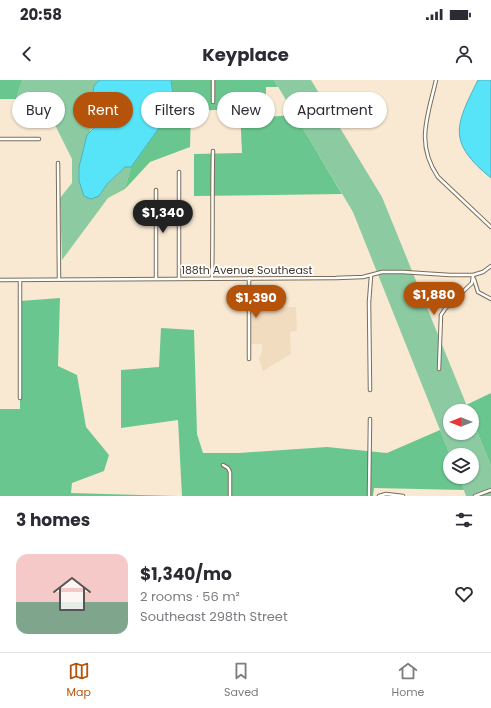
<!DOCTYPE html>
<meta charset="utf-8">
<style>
:root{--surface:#fff;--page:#f7f7f7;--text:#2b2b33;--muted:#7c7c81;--line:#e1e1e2;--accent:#b45309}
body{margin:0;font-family:Poppins,sans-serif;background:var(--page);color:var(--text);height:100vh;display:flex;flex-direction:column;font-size:15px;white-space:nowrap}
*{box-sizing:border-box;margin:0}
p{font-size:13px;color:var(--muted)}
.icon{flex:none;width:22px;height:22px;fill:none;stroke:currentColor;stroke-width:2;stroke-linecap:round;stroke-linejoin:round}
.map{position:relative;height:416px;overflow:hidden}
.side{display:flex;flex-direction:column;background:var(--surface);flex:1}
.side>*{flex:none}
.hud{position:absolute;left:12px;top:12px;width:467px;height:36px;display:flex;gap:8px}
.needle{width:26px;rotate:270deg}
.controls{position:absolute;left:443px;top:324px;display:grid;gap:8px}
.controls a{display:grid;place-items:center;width:36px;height:36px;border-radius:50%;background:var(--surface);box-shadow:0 1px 3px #0004;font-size:20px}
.price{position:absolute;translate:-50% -34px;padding:0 9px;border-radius:14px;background:var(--accent);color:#fff;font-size:13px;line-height:26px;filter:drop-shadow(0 1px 2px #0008)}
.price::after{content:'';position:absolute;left:50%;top:24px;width:12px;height:9px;margin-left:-6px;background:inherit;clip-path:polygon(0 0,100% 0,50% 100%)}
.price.on{background:#222;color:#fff}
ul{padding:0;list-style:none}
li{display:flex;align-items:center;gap:12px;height:100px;padding:0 16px}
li+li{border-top:1px solid var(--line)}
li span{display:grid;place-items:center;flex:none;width:112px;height:80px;border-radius:12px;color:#555}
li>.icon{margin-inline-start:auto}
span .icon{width:48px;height:48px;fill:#fffc;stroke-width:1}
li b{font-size:17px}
h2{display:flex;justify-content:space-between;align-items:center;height:48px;padding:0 16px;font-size:17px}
.chip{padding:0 14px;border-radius:18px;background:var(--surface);box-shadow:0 1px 3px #0004;font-size:14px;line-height:36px}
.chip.on{background:var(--accent);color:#fff}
.status{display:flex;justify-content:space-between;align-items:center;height:28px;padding:0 20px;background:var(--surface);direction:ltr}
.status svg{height:11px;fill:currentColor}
header{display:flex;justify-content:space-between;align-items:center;height:52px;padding:0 16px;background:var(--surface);font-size:18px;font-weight:700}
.tabs{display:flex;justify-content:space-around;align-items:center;height:56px;border-top:1px solid var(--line);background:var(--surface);font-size:11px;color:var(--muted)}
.tabs a{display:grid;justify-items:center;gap:2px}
.tabs .on{color:var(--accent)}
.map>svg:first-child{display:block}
.built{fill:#f2dcbf}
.green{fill:#8ccba2}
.forest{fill:#69c68e}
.water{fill:#57e4f8;stroke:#50b1bc}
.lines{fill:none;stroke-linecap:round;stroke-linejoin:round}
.minor-casing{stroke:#7b6d58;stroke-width:4.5}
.minor{stroke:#fff;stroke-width:2.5}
.labels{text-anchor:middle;stroke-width:3.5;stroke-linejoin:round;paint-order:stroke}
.street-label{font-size:11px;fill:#413a31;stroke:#fff}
</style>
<div class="status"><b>20:58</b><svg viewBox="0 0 49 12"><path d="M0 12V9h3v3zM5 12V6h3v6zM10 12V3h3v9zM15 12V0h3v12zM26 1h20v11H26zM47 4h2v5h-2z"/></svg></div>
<header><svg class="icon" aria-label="back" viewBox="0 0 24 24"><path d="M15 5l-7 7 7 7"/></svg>Keyplace<svg class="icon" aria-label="person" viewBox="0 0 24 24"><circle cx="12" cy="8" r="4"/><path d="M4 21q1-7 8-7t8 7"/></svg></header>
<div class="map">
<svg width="491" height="416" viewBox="0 0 491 416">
<rect width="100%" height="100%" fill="#f9e9d2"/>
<path class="built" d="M249 227H296L297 251 290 252 291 274 263 291 259 279 262 271V264H250Z"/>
<path class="green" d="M24 0H99L94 6 98 24 95 47 90 50 99 116 107 104 125 87H131L125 109 108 118 62 180 60 118 72 103V79L55 45 16 19 22 1Z
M274 0H311L382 117 469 331H450V353H472V339L491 386V416H466L459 397H472V375H450L353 132Z"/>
<path class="forest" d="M0 0H24L22 1 16 19H0Z
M171 0H274L278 7H266V37L295 35 342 114 194 116V74L242 73 240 29 191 31 190 67 150 82 125 109 131 87 161 45 173 15Z
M60 218 58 286 77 295 86 347 109 375 104 391 72 403 71 413 176 416H0V329H20V221Z
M161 248 194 250 197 354 203 373H239L327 367 387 373 440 350 450 375V397H459L464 410 374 408 373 416H182L178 340 121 348V290L159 287Z
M491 313V386L472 339V331H469L466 325Z"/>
<path class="water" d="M99 0H171L173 15 161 45 131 87H125L107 104 99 116 91 119 84 116 79 101V87L87 55 95 47C97 36 101 21 93 12L94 6Z
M478 0H491V98C447 62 455 46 478 0Z"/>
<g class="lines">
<defs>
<path id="minor" d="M213 0V22
M436 0C428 36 415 63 438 97L491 147
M0 59H39
M58 83 59 199
M179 198V92
M212 198C213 156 212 114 213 71
M156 199V110
M474 199 478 212 491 219
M0 200 336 198 363 197 382 192H403L450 195H473L483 192 491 186
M20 200V318
M249 279V198
M439 289 441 235 445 229 472 203 473 196
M370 310 369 222 371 196
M223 385 228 388 230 392V416
M369 416 370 339
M379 416 386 414 403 416
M475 416 491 410"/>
</defs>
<use href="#minor" class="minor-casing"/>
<use href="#minor" class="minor"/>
</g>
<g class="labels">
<g class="street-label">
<text x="247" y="194">188th Avenue Southeast</text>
</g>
</g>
</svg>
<div class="controls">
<a><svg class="needle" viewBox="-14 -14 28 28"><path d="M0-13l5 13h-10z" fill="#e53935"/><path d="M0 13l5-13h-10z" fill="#7c7c81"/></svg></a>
<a><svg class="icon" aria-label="layers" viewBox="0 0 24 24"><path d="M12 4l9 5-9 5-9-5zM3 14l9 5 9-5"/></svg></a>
</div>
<b class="price on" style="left:163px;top:154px">$1,340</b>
<b class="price" style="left:434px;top:236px">$1,880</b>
<b class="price" style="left:256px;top:239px">$1,390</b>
<div class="hud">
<a class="chip">Buy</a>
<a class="chip on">Rent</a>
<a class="chip">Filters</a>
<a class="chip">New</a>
<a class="chip">Apartment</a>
</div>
</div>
<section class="side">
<h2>3 homes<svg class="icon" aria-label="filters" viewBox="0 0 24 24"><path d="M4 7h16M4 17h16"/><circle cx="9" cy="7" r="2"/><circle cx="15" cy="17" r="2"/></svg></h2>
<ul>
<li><span style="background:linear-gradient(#f6c9c9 60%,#7fa58c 0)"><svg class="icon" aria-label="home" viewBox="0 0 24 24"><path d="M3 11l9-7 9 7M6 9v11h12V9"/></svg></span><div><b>$1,340/mo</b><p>2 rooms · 56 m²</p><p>Southeast 298th Street</p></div><svg class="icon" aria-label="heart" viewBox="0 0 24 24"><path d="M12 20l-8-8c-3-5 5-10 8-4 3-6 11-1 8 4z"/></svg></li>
</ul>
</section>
<nav class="tabs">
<a class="on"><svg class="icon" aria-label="map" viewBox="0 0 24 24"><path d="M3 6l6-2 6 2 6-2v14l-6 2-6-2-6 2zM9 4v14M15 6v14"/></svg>Map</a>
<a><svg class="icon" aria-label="saved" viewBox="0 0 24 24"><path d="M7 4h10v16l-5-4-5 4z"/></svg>Saved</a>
<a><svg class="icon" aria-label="home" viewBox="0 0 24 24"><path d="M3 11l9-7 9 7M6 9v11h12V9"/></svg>Home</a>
</nav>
